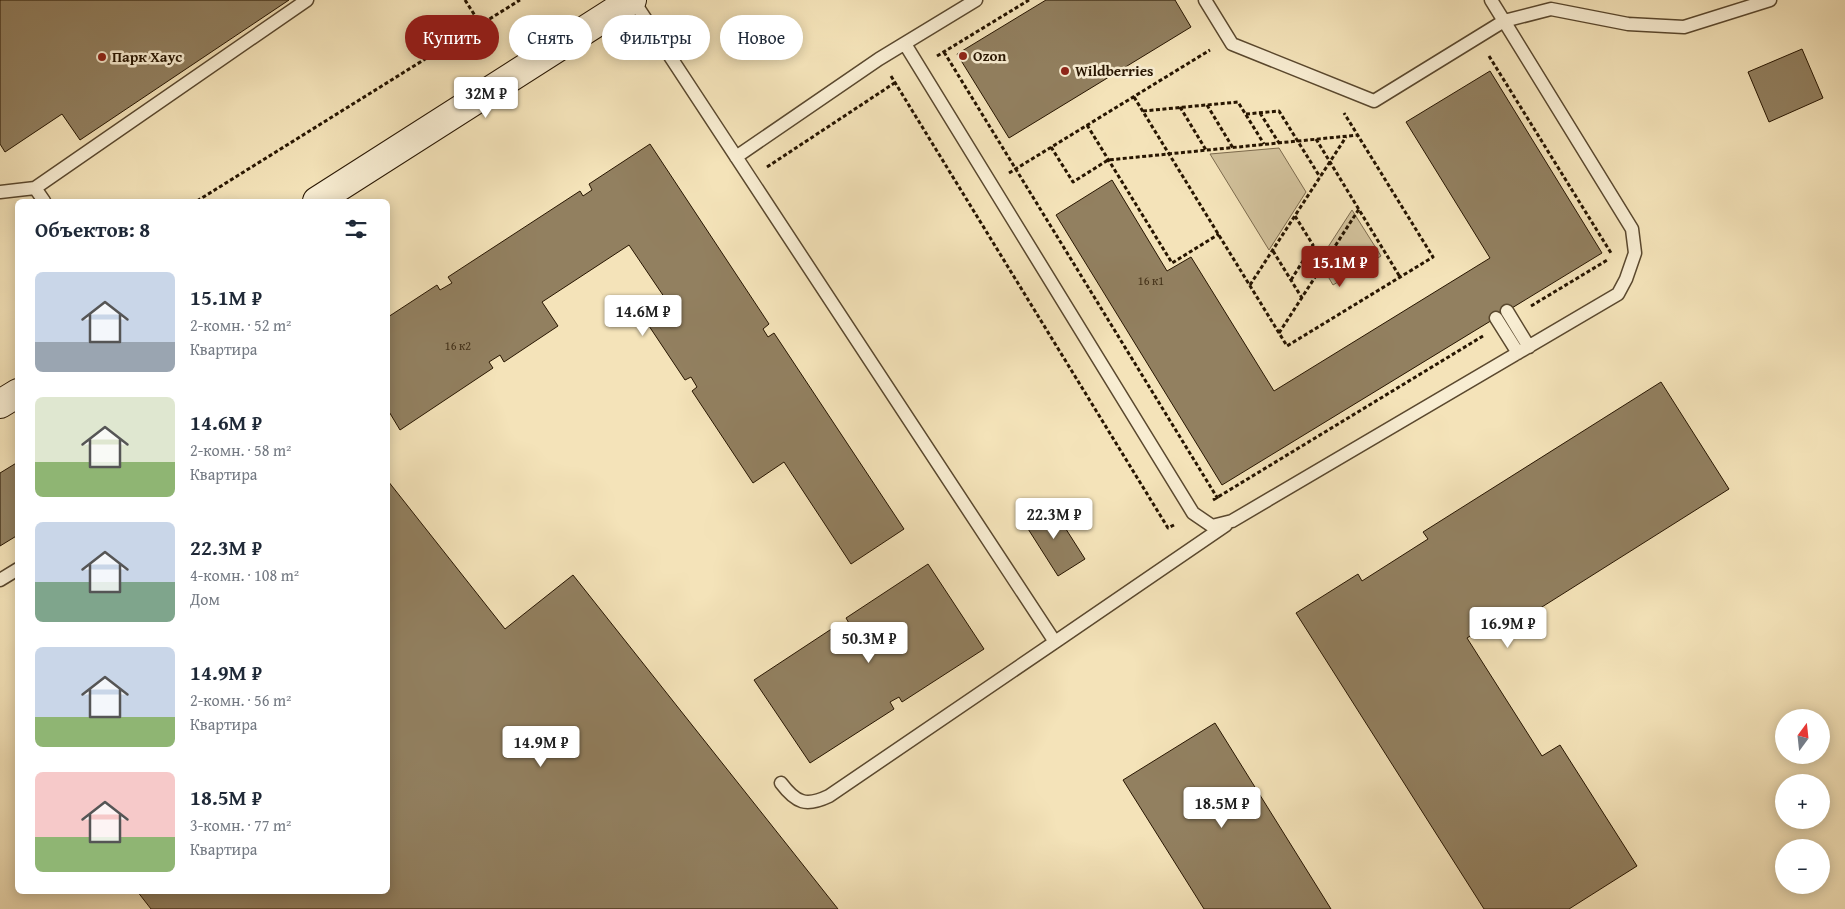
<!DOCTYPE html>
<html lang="ru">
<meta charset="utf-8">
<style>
:root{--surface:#fff;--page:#f6f6f7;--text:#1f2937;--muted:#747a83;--accent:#8f2418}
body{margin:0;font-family:"Gentium Book Plus",serif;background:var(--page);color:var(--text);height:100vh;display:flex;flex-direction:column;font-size:19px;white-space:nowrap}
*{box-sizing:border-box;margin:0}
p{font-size:16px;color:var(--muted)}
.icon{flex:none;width:28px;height:28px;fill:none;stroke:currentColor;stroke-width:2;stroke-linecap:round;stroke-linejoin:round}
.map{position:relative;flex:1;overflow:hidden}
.side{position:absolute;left:15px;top:199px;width:375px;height:695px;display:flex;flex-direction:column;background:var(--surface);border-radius:8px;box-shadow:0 2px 12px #0003}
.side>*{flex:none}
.hud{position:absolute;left:405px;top:15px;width:475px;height:45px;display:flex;gap:10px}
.needle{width:32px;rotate:15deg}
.controls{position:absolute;left:1775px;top:709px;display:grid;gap:10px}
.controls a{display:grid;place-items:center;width:55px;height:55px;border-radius:50%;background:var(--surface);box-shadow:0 2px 12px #0003;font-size:25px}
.price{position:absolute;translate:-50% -42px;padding:0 11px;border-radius:5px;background:#fff;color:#222;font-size:16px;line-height:32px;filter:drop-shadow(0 1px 2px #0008)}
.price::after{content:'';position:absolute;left:50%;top:30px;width:15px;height:11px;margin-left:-8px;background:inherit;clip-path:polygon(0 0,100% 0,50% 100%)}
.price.current{background:var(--accent);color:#fff}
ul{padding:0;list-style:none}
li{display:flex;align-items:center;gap:15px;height:125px;padding:0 20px}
li span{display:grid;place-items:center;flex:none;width:140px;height:100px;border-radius:8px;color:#555}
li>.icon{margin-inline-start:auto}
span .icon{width:60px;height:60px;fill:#fffc;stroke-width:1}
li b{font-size:21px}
h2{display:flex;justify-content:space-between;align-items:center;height:60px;padding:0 20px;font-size:21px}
.tag{padding:0 18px;border-radius:22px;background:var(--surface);box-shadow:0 2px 12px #0003;font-size:18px;line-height:45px}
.tag.current{background:var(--accent);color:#fff}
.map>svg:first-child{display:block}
.green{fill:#d1c09a;stroke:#7c6a4d}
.building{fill:#928060;stroke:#271500}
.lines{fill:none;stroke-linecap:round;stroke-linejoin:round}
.lane-casing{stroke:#5a482e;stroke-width:15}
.secondary-casing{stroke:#271500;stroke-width:30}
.path{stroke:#271500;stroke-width:3;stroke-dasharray:4 2.5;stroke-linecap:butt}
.lane{stroke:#f8edd2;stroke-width:12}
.secondary{stroke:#f8edd2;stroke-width:28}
.poi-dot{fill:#8f2418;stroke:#f8edd2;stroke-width:2}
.labels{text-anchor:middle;stroke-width:5;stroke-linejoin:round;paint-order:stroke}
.number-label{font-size:12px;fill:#423018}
.poi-label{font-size:15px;font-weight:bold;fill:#271500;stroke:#f8edd2;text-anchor:start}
</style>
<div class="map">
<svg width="1845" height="909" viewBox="0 0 1845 909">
<rect width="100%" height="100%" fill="#f4e3b9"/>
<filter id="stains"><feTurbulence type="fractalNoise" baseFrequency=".004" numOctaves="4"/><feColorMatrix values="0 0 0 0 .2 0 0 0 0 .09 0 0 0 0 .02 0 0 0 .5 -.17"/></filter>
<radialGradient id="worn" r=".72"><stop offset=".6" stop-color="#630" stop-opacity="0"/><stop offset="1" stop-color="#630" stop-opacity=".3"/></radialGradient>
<path class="green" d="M1279 148 1306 192 1269 250 1210 154Z
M1352 210 1381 256 1333 285 1319 261Z"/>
<path class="building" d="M0 0H289L80 140 62 114 5 152 0 144Z
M1046 0H1175L1191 27 1009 138 957 54Z
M1802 49 1823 98 1769 122 1748 72Z
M1490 71 1602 253 1222 485 1056 215 1112 180 1167 271 1191 257 1274 391 1490 258 1406 122Z
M650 144 769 324 763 329 768 337 774 333 904 529 851 564 784 462 753 483 692 391 697 387 691 377 685 380 649 326 673 310 629 245 542 302 558 326 504 362 500 355 489 362 493 368 400 430 388 410V317L437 285 440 290 452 283 448 277 580 191 583 196 592 190 589 184Z
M1661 382 1729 489 1515 624 1507 613 1467 638 1542 756 1560 745 1637 866 1569 909H1484L1296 613 1358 574 1362 581 1428 539 1423 532Z
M18 462V535L0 546V473Z
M388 481 505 629 573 575 838 909H151L137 891H388Z
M1050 504 1085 559 1058 576 1023 521Z
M928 564 984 649 902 702 899 697 890 702 894 709 810 763 754 680 836 626 839 632 850 625 846 618Z
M1215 723 1331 909H1204L1123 780Z"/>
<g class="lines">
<defs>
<path id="lane" d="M633 0 1055 642 829 796C806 807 796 803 781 783
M1491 0 1504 21 1551 9 1628 24 1684 27 1770 0
M905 44 1193 513 1212 526 1232 521 1618 294 1626 279 1635 253 1632 229 1504 21 1374 101 1232 44 1205 0
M736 157 879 59 976 0
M35 188 44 201
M0 192 35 188 307 0
M1507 311 1529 347
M1496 318 1518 353
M0 580 18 569
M1055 642 1226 525"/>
<path id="secondary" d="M317 201 632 0
M0 404 18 393"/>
</defs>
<use href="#lane" class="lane-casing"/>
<use href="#secondary" class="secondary-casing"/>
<path class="path" d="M465 0 481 25
M944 52 1218 499
M937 56 1029 0
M1489 56 1611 253
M891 76 1168 528 1174 525
M1134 97 1287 346 1433 257 1344 113
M1207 105 1233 148
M1180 107 1206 150
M1143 111 1238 102 1264 144
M1260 113 1279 143
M1246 114 1279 111 1320 177
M1087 125 1172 263 1219 234
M1316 139 1400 277
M1051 147 1073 182 1108 160 1358 135
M767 167 896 82
M1009 173 1210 50
M197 201 520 0
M1273 251 1302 298
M1291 280 1313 245 1295 216
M1250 285 1346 137
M1531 306 1609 259
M1279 333 1359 209
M1213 500 1483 336"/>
<use href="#lane" class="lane"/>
<use href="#secondary" class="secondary"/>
</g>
<g class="poi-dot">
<circle cx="963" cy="56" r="5"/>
<circle cx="102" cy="57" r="5"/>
<circle cx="1065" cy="71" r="5"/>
</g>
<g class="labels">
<g class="number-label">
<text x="1151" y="285">16 к1</text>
<text x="458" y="350">16 к2</text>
</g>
<g class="poi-label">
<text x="973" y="61">Ozon</text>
<text x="112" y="62">Парк Хаус</text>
<text x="1075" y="76">Wildberries</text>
</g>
</g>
<rect width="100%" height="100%" filter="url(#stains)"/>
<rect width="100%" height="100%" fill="url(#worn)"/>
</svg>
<div class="controls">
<a><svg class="needle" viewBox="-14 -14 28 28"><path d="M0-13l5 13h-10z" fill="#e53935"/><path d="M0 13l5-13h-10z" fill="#747a83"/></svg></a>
<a>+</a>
<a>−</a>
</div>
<b class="price" style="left:486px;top:119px">32M ₽</b>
<b class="price current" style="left:1340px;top:288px">15.1M ₽</b>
<b class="price" style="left:643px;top:337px">14.6M ₽</b>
<b class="price" style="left:1054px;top:540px">22.3M ₽</b>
<b class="price" style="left:1508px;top:649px">16.9M ₽</b>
<b class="price" style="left:869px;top:664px">50.3M ₽</b>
<b class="price" style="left:541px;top:768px">14.9M ₽</b>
<b class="price" style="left:1222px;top:829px">18.5M ₽</b>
<div class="hud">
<a class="tag current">Купить</a>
<a class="tag">Снять</a>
<a class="tag">Фильтры</a>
<a class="tag">Новое</a>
</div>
<section class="side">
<h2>Объектов: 8<svg class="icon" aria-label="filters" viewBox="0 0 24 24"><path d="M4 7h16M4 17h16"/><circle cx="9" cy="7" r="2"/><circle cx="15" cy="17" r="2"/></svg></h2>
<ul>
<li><span style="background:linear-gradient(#c9d6e8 70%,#9aa5b1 0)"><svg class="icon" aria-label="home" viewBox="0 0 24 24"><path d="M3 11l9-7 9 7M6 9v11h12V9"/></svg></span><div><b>15.1M ₽</b><p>2-комн. · 52 m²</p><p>Квартира</p></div></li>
<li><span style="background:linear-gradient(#dfe7d0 65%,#8fb573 0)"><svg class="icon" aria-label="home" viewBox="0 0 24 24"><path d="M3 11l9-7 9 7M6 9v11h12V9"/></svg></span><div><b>14.6M ₽</b><p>2-комн. · 58 m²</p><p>Квартира</p></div></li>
<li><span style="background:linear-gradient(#c9d6e8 60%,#7fa58c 0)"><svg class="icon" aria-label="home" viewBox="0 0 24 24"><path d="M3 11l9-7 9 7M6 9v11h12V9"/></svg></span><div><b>22.3M ₽</b><p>4-комн. · 108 m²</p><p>Дом</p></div></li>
<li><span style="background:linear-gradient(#c9d6e8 70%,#8fb573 0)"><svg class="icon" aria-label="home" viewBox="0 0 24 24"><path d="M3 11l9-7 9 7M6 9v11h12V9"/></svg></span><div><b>14.9M ₽</b><p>2-комн. · 56 m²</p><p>Квартира</p></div></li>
<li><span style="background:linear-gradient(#f6c9c9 65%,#8fb573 0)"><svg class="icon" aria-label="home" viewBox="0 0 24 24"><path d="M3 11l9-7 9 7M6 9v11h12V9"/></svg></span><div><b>18.5M ₽</b><p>3-комн. · 77 m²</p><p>Квартира</p></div></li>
</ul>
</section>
</div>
